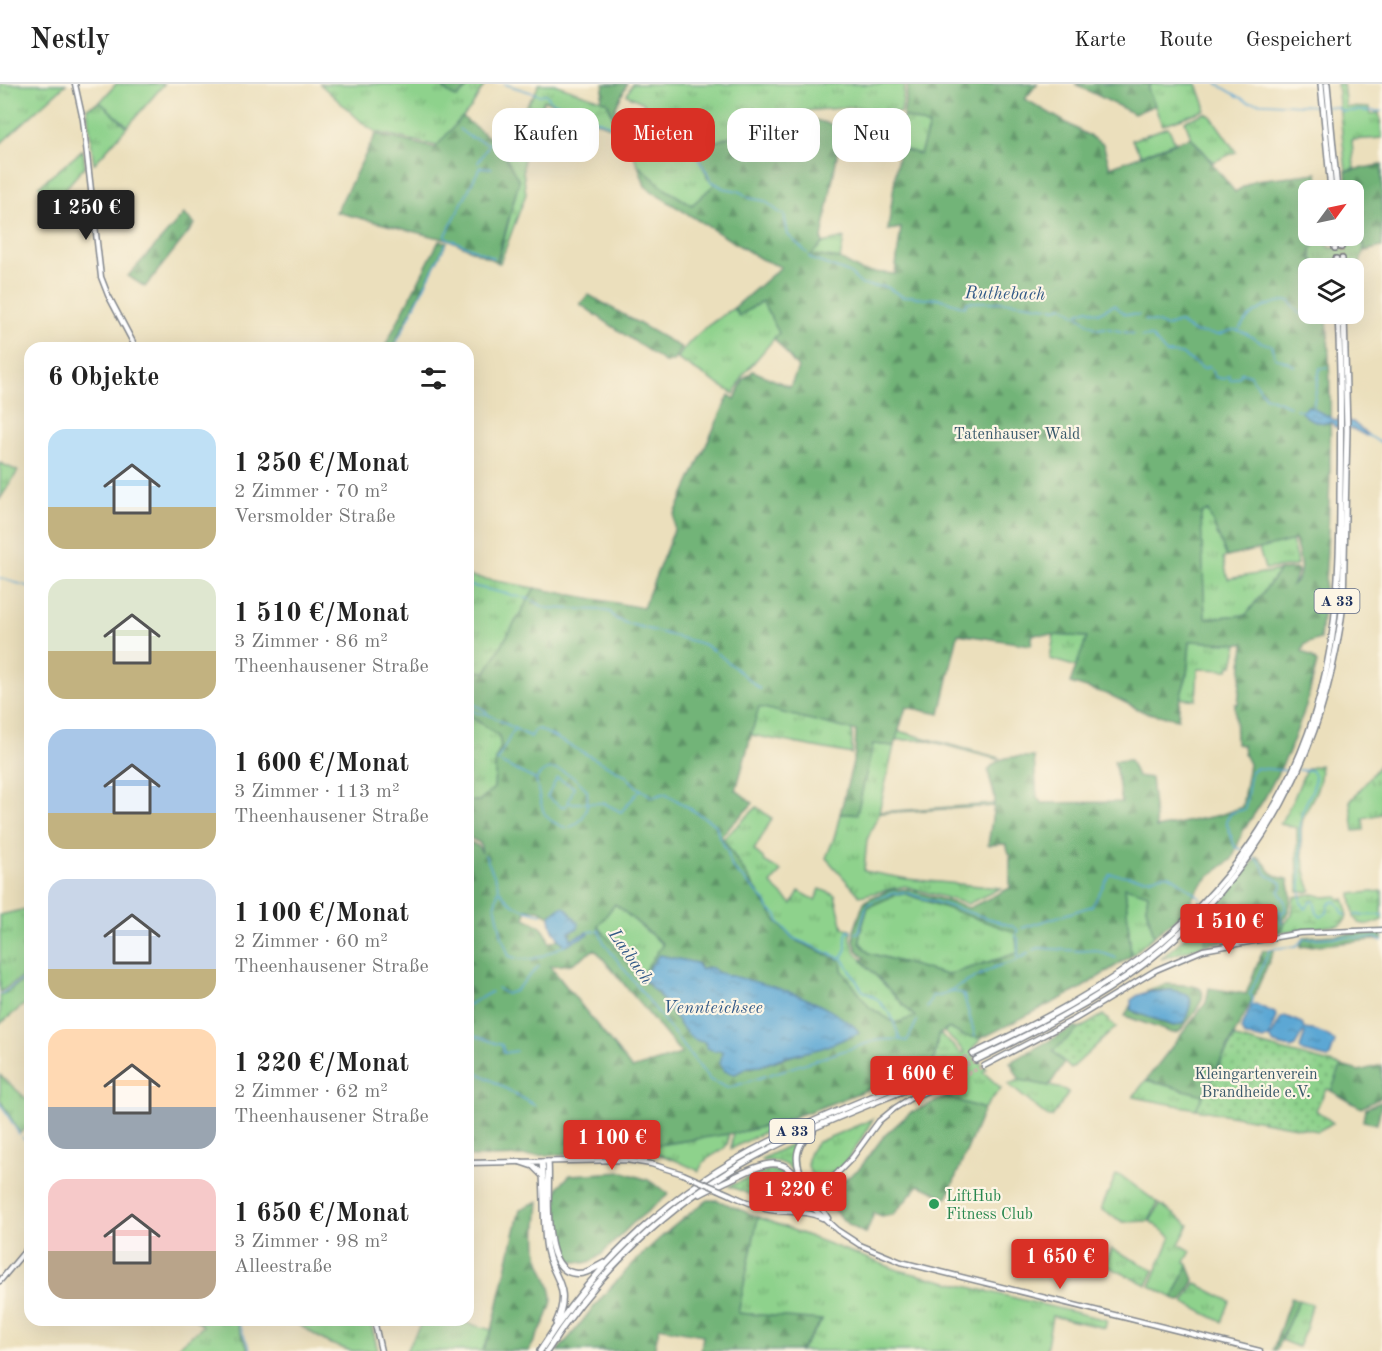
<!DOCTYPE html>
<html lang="de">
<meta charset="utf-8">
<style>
:root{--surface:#fff;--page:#f6f6f6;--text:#222;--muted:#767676;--line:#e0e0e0;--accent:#d93025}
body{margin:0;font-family:"Old Standard TT",serif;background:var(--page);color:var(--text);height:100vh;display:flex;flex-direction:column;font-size:22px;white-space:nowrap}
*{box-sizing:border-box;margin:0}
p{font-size:20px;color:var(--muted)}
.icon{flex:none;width:33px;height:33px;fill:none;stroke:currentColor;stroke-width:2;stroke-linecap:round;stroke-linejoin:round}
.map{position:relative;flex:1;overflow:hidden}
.panel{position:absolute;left:24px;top:258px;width:450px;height:984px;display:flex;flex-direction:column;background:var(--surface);border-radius:18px;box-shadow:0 6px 24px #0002}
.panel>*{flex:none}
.guide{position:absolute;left:492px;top:24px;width:570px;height:54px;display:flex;gap:12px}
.needle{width:39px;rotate:57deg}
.tools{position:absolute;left:1298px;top:96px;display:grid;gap:12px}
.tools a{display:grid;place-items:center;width:66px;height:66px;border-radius:12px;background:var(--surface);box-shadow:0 6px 24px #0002;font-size:30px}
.price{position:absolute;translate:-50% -51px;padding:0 14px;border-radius:6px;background:var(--accent);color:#fff;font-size:20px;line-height:39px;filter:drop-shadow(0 2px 3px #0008)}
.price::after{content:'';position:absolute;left:50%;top:36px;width:18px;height:14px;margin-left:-9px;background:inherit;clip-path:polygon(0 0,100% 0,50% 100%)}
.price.active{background:#222;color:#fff}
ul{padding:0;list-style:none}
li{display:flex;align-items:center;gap:18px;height:150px;padding:0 24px}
li span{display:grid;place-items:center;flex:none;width:168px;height:120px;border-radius:18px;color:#555}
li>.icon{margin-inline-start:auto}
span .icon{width:72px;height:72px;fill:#fffc;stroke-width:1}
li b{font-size:26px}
h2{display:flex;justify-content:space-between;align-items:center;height:72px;padding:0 24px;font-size:26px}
.chip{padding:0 21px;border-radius:18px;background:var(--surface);box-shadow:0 6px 24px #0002;font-size:21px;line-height:54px}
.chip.active{background:var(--accent);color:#fff}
header{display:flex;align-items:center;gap:36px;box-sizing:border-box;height:84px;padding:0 30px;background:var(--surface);border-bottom:2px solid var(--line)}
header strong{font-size:28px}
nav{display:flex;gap:33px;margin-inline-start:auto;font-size:21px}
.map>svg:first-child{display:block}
.grass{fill:url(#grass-tufts);stroke:#548075;stroke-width:1.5}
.forest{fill:url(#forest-firs);stroke:#46726b;stroke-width:1.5;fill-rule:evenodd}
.wetland{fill:url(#wetland-marsh);stroke:#548075;stroke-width:1.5}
.garden{fill:url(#garden-dots);stroke:#548075;stroke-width:1.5}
.pitch{fill:#8ed28c;stroke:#548075;stroke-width:1.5}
.water{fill:url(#water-ripples);stroke:#3c6b99;stroke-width:1.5}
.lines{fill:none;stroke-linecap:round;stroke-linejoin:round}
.stream{stroke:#5ca7d4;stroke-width:1.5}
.secondary-tunnel{stroke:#c1bca9;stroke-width:4;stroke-dasharray:4 2;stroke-linecap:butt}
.motorway-tunnel{stroke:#c1bca9;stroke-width:5;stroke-dasharray:5 2.5;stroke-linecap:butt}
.tertiary-casing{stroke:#83878d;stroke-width:7}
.secondary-casing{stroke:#83878d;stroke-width:7}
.motorway-casing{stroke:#83878d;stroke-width:8}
.tertiary{stroke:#fff;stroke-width:4}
.secondary{stroke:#fff;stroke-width:4}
.motorway{stroke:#fff;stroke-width:5}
.secondary-bridge-casing{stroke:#83878d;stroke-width:7;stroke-linecap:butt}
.secondary-bridge{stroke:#fff;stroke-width:4}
.leisure-dot{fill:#2e9e5b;stroke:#fcf5e5;stroke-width:2}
.labels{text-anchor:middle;stroke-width:4.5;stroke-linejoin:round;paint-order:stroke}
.shield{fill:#fcf5e5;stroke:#5e6a86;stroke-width:1.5}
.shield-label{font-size:15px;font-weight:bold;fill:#1b2f5e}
.park-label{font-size:16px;fill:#38586a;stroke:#fcf5e5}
.leisure-label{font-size:16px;fill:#27864d;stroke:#fcf5e5;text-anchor:start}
.water-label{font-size:18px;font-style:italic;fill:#325987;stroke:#fcf5e5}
</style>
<header>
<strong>Nestly</strong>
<nav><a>Karte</a><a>Route</a><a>Gespeichert</a></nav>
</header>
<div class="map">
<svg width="1382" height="1267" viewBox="0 0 1382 1267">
<defs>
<pattern id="grass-tufts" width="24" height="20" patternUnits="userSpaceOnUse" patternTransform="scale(1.5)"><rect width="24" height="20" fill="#8ed28c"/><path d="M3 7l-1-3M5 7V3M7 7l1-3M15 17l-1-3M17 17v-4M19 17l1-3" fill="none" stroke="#73ab76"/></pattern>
<pattern id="forest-firs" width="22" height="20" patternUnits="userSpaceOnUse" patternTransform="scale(1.5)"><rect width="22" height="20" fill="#72b478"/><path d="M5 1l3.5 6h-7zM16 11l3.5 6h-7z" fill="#5d9366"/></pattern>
<pattern id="wetland-marsh" width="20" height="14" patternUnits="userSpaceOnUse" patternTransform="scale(1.5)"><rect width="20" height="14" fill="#8ed28c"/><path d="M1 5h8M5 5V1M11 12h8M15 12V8" fill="none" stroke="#73ab76"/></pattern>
<pattern id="garden-dots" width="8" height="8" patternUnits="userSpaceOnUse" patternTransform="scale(1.5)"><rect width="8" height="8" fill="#8ed28c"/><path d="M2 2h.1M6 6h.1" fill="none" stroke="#73ab76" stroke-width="1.8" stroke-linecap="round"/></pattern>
<pattern id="water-ripples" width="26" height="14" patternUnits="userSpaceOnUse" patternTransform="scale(1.5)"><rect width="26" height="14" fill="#5ca7d4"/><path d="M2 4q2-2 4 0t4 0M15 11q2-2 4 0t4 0" fill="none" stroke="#4b88af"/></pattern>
</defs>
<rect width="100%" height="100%" fill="#fcf5e5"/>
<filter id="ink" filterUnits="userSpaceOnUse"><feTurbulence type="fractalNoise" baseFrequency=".0167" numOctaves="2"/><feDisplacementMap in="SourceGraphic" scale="12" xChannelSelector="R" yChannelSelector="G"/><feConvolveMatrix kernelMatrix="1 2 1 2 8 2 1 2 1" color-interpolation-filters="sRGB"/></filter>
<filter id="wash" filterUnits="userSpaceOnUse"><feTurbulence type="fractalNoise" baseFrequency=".008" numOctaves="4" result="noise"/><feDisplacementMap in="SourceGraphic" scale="24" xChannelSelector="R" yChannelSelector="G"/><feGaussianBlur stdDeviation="1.35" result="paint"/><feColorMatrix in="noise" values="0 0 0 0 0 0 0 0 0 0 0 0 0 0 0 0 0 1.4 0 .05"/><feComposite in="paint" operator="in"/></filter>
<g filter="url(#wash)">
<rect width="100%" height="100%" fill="#ebdfbc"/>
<path class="grass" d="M0 0H66L0 60Z
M320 0H440L448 9 467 4 465 0H485L471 24 437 62 376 48 365 41Z
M539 0H554L607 18 617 46 544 16 524 69 523 86 526 110 500 179H498L519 97 498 60 534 11Z
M632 0H905L901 29 856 23 762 30 754 25C747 52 722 55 698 63L694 54 683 58 675 59 674 62 692 64 706 88 707 94 715 100 692 121 665 105 638 81 620 42H641L644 19 627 11Z
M1151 0H1197L1205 22V26L1162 41 1148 5Z
M1337 0H1343L1346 23 1370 24V30L1379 29 1382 50V54L1352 56 1354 84 1346 87Z
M100 18 127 43 94 80 87 24Z
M1205 29 1211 32 1236 68 1213 78 1191 53 1185 37Z
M903 32 929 41 920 71 899 64Z
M1168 43 1175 58 1141 71 1132 56Z
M83 66 85 82 53 119 39 102Z
M1351 152 1364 160C1365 168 1359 174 1360 183L1356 187 1349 182 1347 174 1330 176 1327 184C1315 184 1311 176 1311 165L1323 153 1330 164H1347Z
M844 154 840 175 810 171 823 159Z
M762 217 779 249 744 290 734 310 677 275C690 253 712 238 734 224L739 232Z
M0 379 18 387 0 415Z
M1208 427 1227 473 1223 474 1228 495 1280 486 1246 531 1205 534 1200 430Z
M1292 456 1297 480 1295 482 1265 485 1259 465Z
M468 492 535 504 486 588 468 586Z
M1054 551 1087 553 1077 583 1050 575Z
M1190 557 1238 559 1233 581H1229L1228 586 1198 585 1196 616 1180 614 1187 591Z
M759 622 852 646V670L751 651Z
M468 624 470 631 499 652 501 662 496 675 494 704 479 717H468Z
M898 647 1000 674 996 675 926 656H895Z
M873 660 894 662 879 728 994 720V722L879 729 867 756 864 787 907 795 1001 804 968 820 905 802 860 812 826 774 835 751 840 730 857 729Z
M1382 678V730L1363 734 1364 746 1354 747 1350 718Z
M1320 681C1324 701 1309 717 1303 735 1298 750 1304 792 1311 806L1308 808H1298L1297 744 1280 740 1294 714 1306 685Z
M757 723 772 735 754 766 763 774 764 777 781 787 771 800 792 820 799 807 815 816 820 805 835 811 843 844 851 846V856L855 868 915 933 895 939 869 923 842 886 841 877 797 857 777 838 723 755Z
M1125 802 1148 810 1146 823 1154 852 1131 872Z
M1382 807V836L1369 841 1359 839 1354 833 1351 810Z
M897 810H906L1016 848 1018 869 947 891 869 869 860 858V850L868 823Z
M615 820 663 861 640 893 597 842Z
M30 824V888L0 908V831Z
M1203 837 1207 840 1202 845 1207 851 1204 861 1161 875Z
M26 895 30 901V916L0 940V912Z
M949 944 964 952 982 954 973 964V973L987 985 983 988 1001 1004 984 1025 946 1013 948 1006 951 1001V984L945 977 937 979 934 977 938 951 940 950 961 969 965 968 944 948Z
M0 991 30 1018V1042L20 1049 0 1016Z
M1020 996 1063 1005 1068 1008V1010L1052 1033H1048L1008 1000Z
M1146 996 1203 1011 1196 1025 1133 1013Z
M800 1030 731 1065 733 1049 749 1046Z
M873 1035C860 1056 844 1089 820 1097 803 1088 805 1069 818 1058Z
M728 1050C731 1068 714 1067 704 1078 703 1079 699 1086 699 1087 683 1080 667 1071 650 1069 630 1066 609 1068 589 1069L666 1060Z
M798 1057 793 1073 798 1091C787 1080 778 1075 762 1077L761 1075Z
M769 1086 781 1088 789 1097V1109L781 1116 761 1115 729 1102Z
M1116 1091H1120L1158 1119 1148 1137 1123 1138 1102 1126V1123Z
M1160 1120 1189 1141 1179 1160 1191 1167 1185 1178 1188 1181 1173 1214 1150 1202 1171 1153 1150 1137Z
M758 1133 898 1186 1107 1236 1105 1244 1052 1232 1046 1267H800L822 1237 738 1229Z
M1112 1165 1154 1186 1147 1201 1105 1181Z
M1195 1199 1230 1217 1222 1238 1184 1219Z
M1299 1216 1312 1220 1307 1242 1298 1263 1281 1256Z
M196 1236H235L249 1267H173L203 1242Z
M291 1236H320L321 1239 327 1236H370L378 1267H351L328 1259Z
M423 1236H455L492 1246 482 1267H406Z"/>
<path class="forest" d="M440 0H465L467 4 457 14 448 9Z
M604 0H627L616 23 615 35 607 18 601 16Z
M908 0H1037L1025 15 1103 60 1110 83 1191 53 1235 108 1255 96 1317 89 1319 106H1308V152H1322L1311 166V174L1321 184H1308V230H1327C1333 338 1331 447 1320 555L1305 560 1302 567 1313 574 1317 579 1306 622 1288 670 1264 715 1243 747 1232 775 1208 793 1198 805 1183 829 1154 852 1146 823 1148 810 1125 803 1131 872 1080 905 982 954 964 952 949 944 938 951 934 977 926 982C868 1005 810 1030 750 1046 732 1050 713 1052 696 1055 620 1068 545 1073 468 1073V757L478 762 482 769 480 759 468 753V717H479L494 704 496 675 501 662 499 652 468 630V586L486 588 535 504 643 524 674 446V432L729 311 735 315 743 296 753 287 790 303 798 284 774 254 779 249 762 217 739 232 734 224 781 183 761 175 660 113 645 102 638 81 665 105 692 121 715 100 707 93 706 88 692 64 665 59 667 55C678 60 683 58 694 54L698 63C721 56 749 51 754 24L762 30 788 29 842 43 822 155 823 159 811 171 840 175 861 187 895 190 901 144 888 146 899 64 920 70 929 42 903 32ZM1208 427 1227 473 1295 456C1298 471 1307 490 1292 501L1298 488 1297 485 1280 486 1246 531 1205 534 1201 430ZM958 550 1031 561 1033 550 1087 553 1070 599 1110 611 1144 628 1178 635 1180 614 1187 591 1190 557 1244 560 1238 620H1235L1236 660 1243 661 1244 670 1249 680 1242 723 1220 731 1156 744 1151 694 1137 692 1130 676 1114 677 1122 718 1042 719 1037 713 1034 673C1017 673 998 670 988 687L995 715 988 761 1006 760 1010 772V804L969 824 908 805 891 806 870 814 864 818 854 847V857L857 866 864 873 862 877 915 933 895 939 869 923 842 886 841 877 797 857 777 838 721 752 753 719 736 706 759 623 856 647 855 670 840 730H857L873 660 894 662 906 623 940 630ZM897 810H906L1015 848 1018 869 947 891 869 869 860 859V850L868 823ZM615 820 663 860 640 893 598 842ZM526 825 539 826 550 832 558 825 578 844 569 848 571 856 588 848 564 860 559 855 549 859C547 844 537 840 525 834ZM595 865 681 969V970L632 985 550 882 572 880ZM660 871 698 880 701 886 706 883 712 884 824 962 760 982 748 983 735 990 723 973V968L720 966 715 967 705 960V958C681 957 665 910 645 898L644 891Z
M1075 0H1151L1148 5 1155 21 1134 30Z
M462 33 498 60 519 97 497 178 448 155 435 153 336 128 376 50 435 64Z
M1382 81V163L1365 167 1364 160 1351 152H1353V106H1347L1346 87Z
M184 130 195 140 145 203 128 192Z
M439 157 447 158 392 264H384Z
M588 211H589L682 264 673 277 666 279 580 220Z
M1257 773C1272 782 1265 792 1288 795 1292 811 1293 824 1282 837L1284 840 1279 848 1204 861 1207 851 1202 849V845L1214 833 1212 829Z
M1364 849 1382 850V855L1300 863 1304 853Z
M1263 866H1274L1254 912 1203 1011 1146 996 1206 919 1209 904 1246 910Z
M1165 900C1175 901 1191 900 1199 904 1212 912 1185 940 1179 948L1172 949 1125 932 1130 922 1136 929 1174 942 1184 939 1171 906 1146 907Z
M1074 943 1079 945 1053 967 1064 979 1049 1002 1020 996 1010 978Z
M1382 981V1013L1361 1024 1331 1007 1341 982 1359 987Z
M946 1013 984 1025 947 1114 919 1101 893 1131 882 1132 874 1129 866 1150C850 1142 834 1132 829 1115L843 1097 860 1084 884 1052 910 1029Z
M1382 1017 1377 1040 1363 1037 1365 1025Z
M623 1088 648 1096 669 1110 632 1140 602 1170 592 1177 584 1179 572 1177 565 1170 560 1159 556 1111 559 1102 570 1091Z
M708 1116H717L758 1133 738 1229 822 1236 800 1267H701L703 1251 659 1243 654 1267H558C562 1260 568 1256 573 1249 612 1198 655 1153 708 1116Z
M539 1117C538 1135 534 1157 539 1174 543 1187 552 1201 552 1215 551 1230 536 1253 529 1267H482L492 1246 520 1125Z
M1188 1181 1194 1196 1183 1216 1179 1217 1173 1214Z
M1291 1213 1299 1216 1276 1266H1273Z"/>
<path class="wetland" d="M1313 810 1324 813 1337 812 1340 815H1344C1348 824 1350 837 1339 841L1279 848 1292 830 1294 813Z"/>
<path class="garden" d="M1103 931 1116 943 1071 985 1053 967 1079 945Z
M1235 952 1236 954 1341 982 1331 1007 1326 1005 1316 1026 1333 1039 1318 1047 1196 1025Z"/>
<path class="pitch" d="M116 0H164L128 42 100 18Z"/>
<path class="water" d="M1308 322 1335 336 1353 338 1368 351 1366 352 1353 345 1335 343 1331 338C1322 341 1307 335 1301 328Z
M562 823 566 824 579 840 578 844 569 848 571 855 588 848 589 850 566 861C557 855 550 843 550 832L558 825Z
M659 871 696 879 701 886C706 884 712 881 716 888 760 899 804 908 842 934 849 939 856 942 859 949L822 964 781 974 760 982 748 983 735 990 725 987 720 979 723 968 719 966 715 967 707 964 705 958C684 958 673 924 659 912V909L652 905 650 901 644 896V891Z
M1170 906C1198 911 1192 916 1184 939L1174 942 1131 926V916C1146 904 1154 910 1170 906Z
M1255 920 1275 929 1276 932 1270 951H1272L1281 934 1285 932 1302 939 1304 945C1314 946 1327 948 1335 958L1330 972 1328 974 1303 968 1300 964 1305 949 1303 948 1295 962 1291 964 1274 960 1269 953 1263 956 1244 951 1241 946 1251 922Z"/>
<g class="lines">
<path class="stream" d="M504 0 540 11 546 10 551 17 604 39 618 43
M1217 0 1248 18 1336 23 1342 27H1382
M621 43C629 44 639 44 646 46 665 53 670 64 693 59L697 65 698 75 707 88 710 96 723 104 739 107 749 114 765 117 780 129 784 130 788 151 807 169
M459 45 468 52 489 60 478 79
M492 84 480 83 445 153 494 174
M809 172 811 175 849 189 862 201 887 203 903 213 912 212 924 215 938 214 965 223 967 218H1011L1056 224 1063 222 1097 245 1105 244 1134 250
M1078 229 1088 225 1098 229 1114 221 1125 230 1139 231
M1145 236 1158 239 1166 243 1178 238 1196 249C1204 248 1209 250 1216 251 1224 251 1231 243 1240 247 1251 251 1258 259 1271 261L1275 273 1295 282
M1240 244C1249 229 1272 216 1290 217 1295 223 1296 231 1306 231
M1141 252 1152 253 1166 269 1181 270 1204 285 1209 282 1215 293 1224 295 1229 291 1230 296 1240 292 1241 288 1251 291 1252 296 1256 299 1265 312 1290 322
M394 264 446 159
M1313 324 1320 284H1328
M1296 325 1303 327
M1367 351 1382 359
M0 494 30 503
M468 501 520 513
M524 514 530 515
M533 517 546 524 600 526 610 528 616 535 626 539 703 560 714 567
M717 569 760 605
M468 617 486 627 487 629
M468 623 477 629 487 630 531 653 535 646 539 645 625 691 637 703 653 713 665 709 716 741 719 753 727 766 732 783 766 818 768 825 777 831 779 838 793 854 840 874C851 868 842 857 848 847L851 848
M514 645 497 677 536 696C542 722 538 735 567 744 585 739 589 723 587 706 575 692 548 673 536 696
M1298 686H1311L1315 693 1313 704 1302 728 1300 745 1301 819 1306 825 1310 818 1314 817 1317 829 1321 833 1327 829 1329 819 1335 817 1339 821 1343 829 1346 831
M568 719 574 703 557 694 547 713 561 723 566 722 568 719H604L621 728 640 706
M1243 766 1235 763 1226 737 1231 729 1245 725 1251 687 1256 684 1291 687
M485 771 499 803 495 820 502 853 509 872C531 881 547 870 566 860
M500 807C511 823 524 826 542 830
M867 821C877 813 891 809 904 808L1012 842 1018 846 1015 852 1018 854V874L1016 877 995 883 940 912H932L927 924
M1210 822 1223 829 1226 828 1228 833H1234L1248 840 1253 837 1258 839 1261 836V832L1268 834 1278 825 1281 829 1285 827V818L1279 808 1282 803V799L1267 791 1260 778 1252 772
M1355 831H1382
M1281 840V829
M1022 844 1092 822 1110 790C1122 790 1142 796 1152 794 1160 792 1163 789 1171 792 1179 796 1194 809 1201 815
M589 848 599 846 604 859 710 996 728 1004 874 957C886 955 896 955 907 957L917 937
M856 849 859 848 866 823
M1033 866 1039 864 1081 867 1095 866 1116 874
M842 873 862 906 877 915 891 931 900 955
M1020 874 1029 869
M497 904 506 910 515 907 539 882
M948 907 962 909 964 912 975 952
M0 911 30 890
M468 921 491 908
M1251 922 1253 915 1250 910 1270 865 1296 862 1304 855 1336 853 1377 854 1382 857
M468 952C478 950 491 959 502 961L504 969 516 967
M468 980 477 988 536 1022
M0 1019 19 1050
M22 1053 28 1058
M237 1236 251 1267"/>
</g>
</g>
<g filter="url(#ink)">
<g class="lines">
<path class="secondary-tunnel" d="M951 997 984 982"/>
<path class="motorway-tunnel" d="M1341 163 1342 175
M949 981 973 970
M951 987 976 976"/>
<defs>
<path id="tertiary" d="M818 1119 828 1134
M813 1124 837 1146 860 1161 901 1178 1260 1267
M765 1125C783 1130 805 1125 822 1134
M374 1236 381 1267"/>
<path id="secondary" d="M75 0 83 36 101 193 108 211 136 264
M984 982 1075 935 1156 886 1203 866 1300 849 1382 846
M468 1079 626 1076 651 1080 683 1090
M798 1113a11 11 0 1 1 22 0a11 11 0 1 1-22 0Z
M720 1106C754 1121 762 1129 800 1120
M819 1108 852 1074 879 1037 895 1024 911 1014 951 997
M785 1122 798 1114
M0 1197 30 1161"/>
<path id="motorway" d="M1321 0 1331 106
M1327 0 1337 106
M1334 152 1335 164
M1340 152 1341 163
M1336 175V184
M1342 175V184
M973 970C1038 939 1104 906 1160 859 1237 795 1296 706 1321 608 1338 543 1340 477 1340 410 1341 350 1341 290 1338 230
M976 976C1034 948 1094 918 1145 879 1261 789 1326 664 1343 520L1347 346 1344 230
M521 1078 533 1082 542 1091
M542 1078C545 1105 543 1132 546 1159 549 1194 574 1199 556 1239
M548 1078C551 1105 537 1197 583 1189 591 1187 598 1182 604 1179
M807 1102C794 1082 792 1062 813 1047
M700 1110C711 1104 723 1099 735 1093 762 1080 788 1067 802 1105
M754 1121C762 1121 771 1123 779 1121 794 1118 798 1101 789 1090
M540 1267C596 1178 674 1105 769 1058 827 1029 889 1007 949 981
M547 1267C603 1179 682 1108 775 1062 832 1033 893 1012 951 987"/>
</defs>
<use href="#tertiary" class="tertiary-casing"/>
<use href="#secondary" class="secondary-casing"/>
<use href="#motorway" class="motorway-casing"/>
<use href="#tertiary" class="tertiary"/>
<use href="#secondary" class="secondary"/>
<use href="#motorway" class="motorway"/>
<defs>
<path id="secondary-bridge" d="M683 1090 720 1106"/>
</defs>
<use href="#secondary-bridge" class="secondary-bridge-casing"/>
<use href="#secondary-bridge" class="secondary-bridge"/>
</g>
</g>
<circle class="leisure-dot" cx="934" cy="1120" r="6"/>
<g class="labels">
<g class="shield">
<rect x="1314.5" y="505" width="45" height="24" rx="4.5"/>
<rect x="769.5" y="1035" width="45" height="24" rx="4.5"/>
</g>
<g class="shield-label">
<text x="1337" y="522">A 33</text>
<text x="792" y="1052">A 33</text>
</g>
<g class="park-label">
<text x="1017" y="355">Tatenhauser Wald</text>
<text x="1256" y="995">Kleingartenverein<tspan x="1256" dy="18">Brandheide e.V.</tspan></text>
</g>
<g class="leisure-label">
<text x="946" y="1117">LiftHub<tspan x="946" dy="18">Fitness Club</tspan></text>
</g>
<g class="water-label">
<text transform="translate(1005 209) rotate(1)" y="6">Ruthebach</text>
<text transform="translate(631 872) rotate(55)" y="6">Laibach</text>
<text x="713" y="929">Vennteichsee</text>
</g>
</g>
</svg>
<div class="tools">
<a><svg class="needle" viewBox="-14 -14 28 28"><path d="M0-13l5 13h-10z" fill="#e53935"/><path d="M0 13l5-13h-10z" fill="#767676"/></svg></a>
<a><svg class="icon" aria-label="layers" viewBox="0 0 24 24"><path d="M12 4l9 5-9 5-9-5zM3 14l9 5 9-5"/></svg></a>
</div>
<b class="price active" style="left:86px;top:157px">1 250 €</b>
<b class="price" style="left:1229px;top:871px">1 510 €</b>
<b class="price" style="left:919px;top:1023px">1 600 €</b>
<b class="price" style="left:612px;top:1087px">1 100 €</b>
<b class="price" style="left:798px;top:1139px">1 220 €</b>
<b class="price" style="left:1060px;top:1206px">1 650 €</b>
<div class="guide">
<a class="chip">Kaufen</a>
<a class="chip active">Mieten</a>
<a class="chip">Filter</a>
<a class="chip">Neu</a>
</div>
<section class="panel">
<h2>6 Objekte<svg class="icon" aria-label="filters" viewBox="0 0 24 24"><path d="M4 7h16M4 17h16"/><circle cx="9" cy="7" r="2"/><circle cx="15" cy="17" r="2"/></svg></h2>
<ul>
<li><span style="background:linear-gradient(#bfe0f5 65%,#c2b280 0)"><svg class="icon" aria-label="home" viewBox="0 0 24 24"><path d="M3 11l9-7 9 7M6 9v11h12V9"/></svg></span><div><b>1 250 €/Monat</b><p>2 Zimmer · 70 m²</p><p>Versmolder Straße</p></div></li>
<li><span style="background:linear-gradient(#dfe7d0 60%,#c2b280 0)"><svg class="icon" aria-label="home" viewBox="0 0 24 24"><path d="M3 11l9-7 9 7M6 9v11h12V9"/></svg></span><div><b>1 510 €/Monat</b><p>3 Zimmer · 86 m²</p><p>Theenhausener Straße</p></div></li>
<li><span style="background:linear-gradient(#a9c7e8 70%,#c2b280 0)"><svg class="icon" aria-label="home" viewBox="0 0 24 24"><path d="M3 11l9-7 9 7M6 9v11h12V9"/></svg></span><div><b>1 600 €/Monat</b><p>3 Zimmer · 113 m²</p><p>Theenhausener Straße</p></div></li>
<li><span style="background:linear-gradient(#c9d6e8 75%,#c2b280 0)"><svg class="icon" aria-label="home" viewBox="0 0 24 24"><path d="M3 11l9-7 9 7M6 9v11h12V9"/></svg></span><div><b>1 100 €/Monat</b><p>2 Zimmer · 60 m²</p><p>Theenhausener Straße</p></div></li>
<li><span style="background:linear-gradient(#ffd9b3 65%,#9aa5b1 0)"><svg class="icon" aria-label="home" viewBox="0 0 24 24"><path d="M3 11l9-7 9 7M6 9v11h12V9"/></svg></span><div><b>1 220 €/Monat</b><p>2 Zimmer · 62 m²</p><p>Theenhausener Straße</p></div></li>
<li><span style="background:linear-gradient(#f6c9c9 60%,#b9a48a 0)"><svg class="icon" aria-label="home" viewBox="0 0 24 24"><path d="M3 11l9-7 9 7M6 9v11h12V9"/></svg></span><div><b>1 650 €/Monat</b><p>3 Zimmer · 98 m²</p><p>Alleestraße</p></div></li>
</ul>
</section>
</div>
